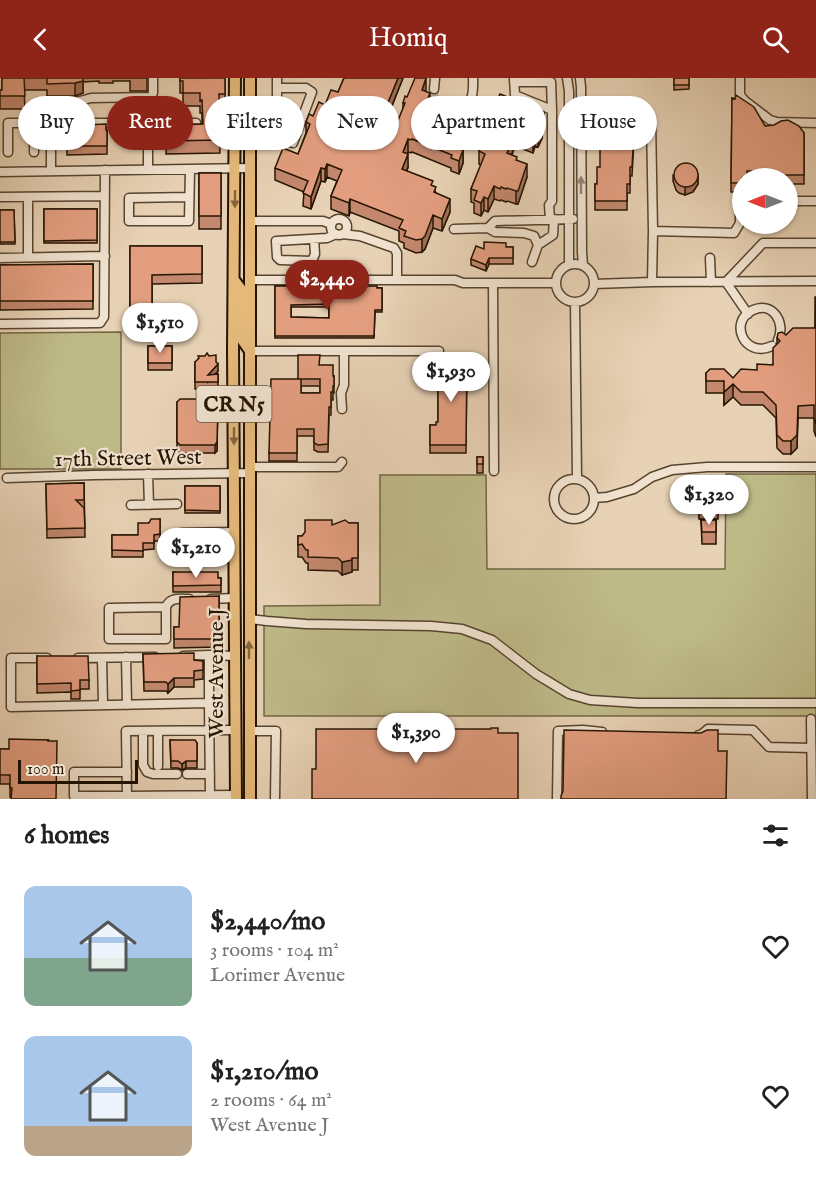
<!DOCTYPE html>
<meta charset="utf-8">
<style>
:root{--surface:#fff;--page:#f2f2f2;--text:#222;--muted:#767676;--accent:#8f2418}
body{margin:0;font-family:"IM FELL English",serif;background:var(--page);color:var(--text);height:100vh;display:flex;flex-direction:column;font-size:22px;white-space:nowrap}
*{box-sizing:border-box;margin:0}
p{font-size:20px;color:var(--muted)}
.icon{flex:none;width:33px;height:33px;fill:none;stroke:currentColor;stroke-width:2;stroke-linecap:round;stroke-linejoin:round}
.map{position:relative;height:721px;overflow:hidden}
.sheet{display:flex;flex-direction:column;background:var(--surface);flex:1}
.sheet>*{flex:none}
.top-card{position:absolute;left:18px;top:18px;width:780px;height:54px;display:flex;gap:12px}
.needle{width:39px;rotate:270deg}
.tools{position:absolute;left:732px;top:90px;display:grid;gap:12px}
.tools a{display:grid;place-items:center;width:66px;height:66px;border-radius:50%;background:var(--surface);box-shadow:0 2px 4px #0004;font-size:30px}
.scale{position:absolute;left:18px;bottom:15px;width:120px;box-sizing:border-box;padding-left:6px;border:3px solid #261402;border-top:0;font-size:16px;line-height:21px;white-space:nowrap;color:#261402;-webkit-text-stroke:4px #f0e2cf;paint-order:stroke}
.price{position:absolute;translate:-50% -51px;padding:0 14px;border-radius:21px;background:#fff;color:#222;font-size:20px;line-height:39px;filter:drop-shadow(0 2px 3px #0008)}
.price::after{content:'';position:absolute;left:50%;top:36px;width:18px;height:14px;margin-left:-9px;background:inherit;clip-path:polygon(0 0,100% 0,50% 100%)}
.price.selected{background:var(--accent);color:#fff}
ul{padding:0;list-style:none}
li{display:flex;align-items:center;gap:18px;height:150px;padding:0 24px}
li span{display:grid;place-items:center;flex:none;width:168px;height:120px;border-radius:12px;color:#555}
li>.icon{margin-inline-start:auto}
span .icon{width:72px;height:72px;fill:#fffc;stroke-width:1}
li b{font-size:26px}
h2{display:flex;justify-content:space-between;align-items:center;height:72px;padding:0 24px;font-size:26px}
.chip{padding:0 21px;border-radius:27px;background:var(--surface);box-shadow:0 2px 4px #0004;font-size:21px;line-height:54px}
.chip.selected{background:var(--accent);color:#fff}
header{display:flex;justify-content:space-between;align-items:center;height:78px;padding:0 24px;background:var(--accent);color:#fff;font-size:27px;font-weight:600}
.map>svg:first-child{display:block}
.green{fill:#beba88;stroke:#726745;stroke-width:1.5}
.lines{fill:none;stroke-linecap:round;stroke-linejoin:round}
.minor-tunnel{stroke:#c1ac91;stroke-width:8;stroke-dasharray:8 4;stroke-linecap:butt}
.minor-casing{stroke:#56442f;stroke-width:11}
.major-casing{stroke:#261402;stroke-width:14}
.minor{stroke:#f0e2cf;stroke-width:8}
.major{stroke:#e4b97a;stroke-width:10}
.wall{fill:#c3886e;stroke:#261402;stroke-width:1.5;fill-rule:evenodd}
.shaded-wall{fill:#9f6f5a;stroke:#261402;stroke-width:1.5}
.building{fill:#e39e80;stroke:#261402;stroke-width:1.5;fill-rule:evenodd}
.oneway{fill:#958573}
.oneway2{fill:#85663e}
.labels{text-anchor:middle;stroke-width:4.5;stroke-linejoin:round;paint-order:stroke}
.shield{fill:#f0e2cf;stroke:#635240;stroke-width:1.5}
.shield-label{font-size:21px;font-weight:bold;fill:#261402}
.street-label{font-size:22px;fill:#261402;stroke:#f0e2cf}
</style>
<header><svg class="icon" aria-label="back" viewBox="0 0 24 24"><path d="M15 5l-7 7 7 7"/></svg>Homiq<svg class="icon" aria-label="search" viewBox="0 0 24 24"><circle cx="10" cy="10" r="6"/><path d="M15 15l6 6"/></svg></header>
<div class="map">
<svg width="816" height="721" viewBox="0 0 816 721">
<rect width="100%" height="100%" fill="#e8d2b5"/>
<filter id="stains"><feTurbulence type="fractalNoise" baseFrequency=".00333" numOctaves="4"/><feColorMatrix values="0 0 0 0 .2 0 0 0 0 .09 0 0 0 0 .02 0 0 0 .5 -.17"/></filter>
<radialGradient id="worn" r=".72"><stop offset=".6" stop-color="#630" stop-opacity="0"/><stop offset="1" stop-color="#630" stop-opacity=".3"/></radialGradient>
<path class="green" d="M121 254V391H0V255Z
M726 396H816V638H264V528L380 527V397H486L487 491H725Z"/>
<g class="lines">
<path class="minor-tunnel" d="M434 11C434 21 438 27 448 31"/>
<defs>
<path id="minor" d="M277 0V59L293 65 312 14 306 10H277
M514 0 515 17 552 32V123L549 127 550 141
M567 0 569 13V186
M580 0 581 9 582 174 583 187
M740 0V17L745 23 770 42 777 44 816 45
M514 4H551L552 32
M434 11 435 0
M37 25 76 24 91 20 151 19 153 15V0
M448 31C471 33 474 20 473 0
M569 42 651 41 653 153
M51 45V93
M8 74V45H148
M34 74V45
M148 91V45H196
M0 94 251 90
M0 119 104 118
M28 119V179
M189 119 129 120V143H189L190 91
M788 123H816
M331 149a8 8 0 1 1 16 0a8 8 0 1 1-16 0Z
M251 143H323L331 146
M488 150 495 154 524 155 534 158 538 167
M454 151 488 150 495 143 573 141
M342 156 360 158 394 170 397 175V202
M314 161 315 176 312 183 280 182 277 179 276 163 327 160 336 156
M0 180 105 178
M710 180 711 204
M532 184 538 167 553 157 554 141
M556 205a19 19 0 1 1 38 0a19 19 0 1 1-38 0Z
M251 202H455L463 205H556
M652 204 653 153 734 155 740 145V123H742
M493 205 494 393
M594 206 652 204 816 203
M575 224 577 401
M748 236 726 204 763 165H816
M0 246 100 245 104 239 105 92
M772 268C744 281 728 243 753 232 773 223 786 245 778 262
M250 273H439
M342 331 341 315 344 307V273
M250 389H338L342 384
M148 396 149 427
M7 400 94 397 250 395
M554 421a20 20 0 1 1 40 0a20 20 0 1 1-40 0Z
M594 420 607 419 634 411 652 399 672 392 707 389H816
M131 427 177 426
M179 464V457L181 455 234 454
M211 521 234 520
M166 529 109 530V561H166V529C170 519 179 521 189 521
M249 541 267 543 306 546 431 548 462 551 492 562 536 596 569 616 590 622 638 625H816
M209 577 234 578
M183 578 209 577V625
M126 579 127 627
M47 580H11V629L209 625 210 717
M78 580 155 579
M102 580 103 627
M811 641 812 721
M235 652 126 653 127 718 235 717
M143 653V687L147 694 153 696H177
M158 653V688
M249 653H276L275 721
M699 657H701L708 651 753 652 769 669 811 670
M127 694H74V718H127
M187 696H210
M557 721 558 653 583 652 602 654"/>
<path id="major" d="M235 0 233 273 236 721
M234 202 243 214V263L250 273
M250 721V0"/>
</defs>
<use href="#minor" class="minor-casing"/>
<use href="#major" class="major-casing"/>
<use href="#minor" class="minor"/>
<use href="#major" class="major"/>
</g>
<path class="wall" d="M2 0H147V13H130V3H113V5H99V3L83 4V15L75 18H47V12H24L25 31H0V12H2Z
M180 0H225V29H219L220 75 166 76 167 41 177 47 202 46V35H200V28H183V15H180Z
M344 0H403L385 46 395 50 403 31V25L407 19 426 14 430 27 467 42 470 56 463 73V85L459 96 451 93V90L412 74 411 75 408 74 407 76 408 89 407 93 433 108 436 115 450 134 442 153 433 150 425 171 422 174 416 175 404 170V165L399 163V153L350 134 349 138 331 131V118L337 103 327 99 325 104 321 103 311 131 303 128 304 114 275 102V90L298 76 306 55V44L338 14Z
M674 0H689V11L674 12Z
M732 20 735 21 765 48 804 55V106H788V100H742V114H731Z
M491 31 544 47 542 52V60L538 69 535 68 533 75 515 68 512 77 517 82 527 99 518 126H516L507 123 506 124 501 122 500 123 494 121 488 134 484 132 481 138 474 135V125L471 124V111L481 87 479 86V73L489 49V44L491 39Z
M67 43 107 52V76L67 77Z
M634 62 632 98H630V115H627V132H595V106H597L600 89Z
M199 95H221V151H199Z
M698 96V106L693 114 685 117 679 115 676 112 673 103V97Z
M44 131H97V165H44Z
M0 132H14L15 166H0Z
M130 168H202V205L152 206V258H130Z
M506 169H513V186H489L486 193 471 187V181L484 171Z
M93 186V231L0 232V187Z
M275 208 382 210V234H375L374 260H275ZM291 229H329V240L291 239Z
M816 219V359L814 353V340H798L797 370 791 376H783L777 370 776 340 763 327H741L733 319 724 327V315H706V295L733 300 773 287 777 267V260L815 250Z
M148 268H172V292H148Z
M467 281 466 375H430V347H436L438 344V295L433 291V282L446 284Z
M195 284H216L218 293 215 297 218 296V310L195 311Z
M319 287 333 298H334V315H333V322H331V337H329L328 374H318L314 372V358H297V383H269V374L298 301ZM301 308H320V315H301Z
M205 323 218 326 217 373 215 375H180L177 372V324Z
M477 379H483V395H477Z
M699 398H718V441H699Z
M84 405 85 459 47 460 46 406Z
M185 408H220V435H185Z
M160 441V463H154V471L143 472V479H112V457H138L149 445Z
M701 442H716V466H702Z
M349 445H358V492H352V494L342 497 338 493 308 492V485H306L302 479H298V458H302L332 447Z
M214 461V478L184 479V475L181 476V463Z
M173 494 221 500V514H173Z
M219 518V569L174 570V549H179Z
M143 576 203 583V601L194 602V609H174L168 615 166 613H144Z
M37 578 89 602V611H80V621H71V614L37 615Z
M48 662 11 719H10V706H0V671H9Z
M170 662 197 665V690H186L182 692 178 690H171Z"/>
<path class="shaded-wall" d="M398 0H403L380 57V44Z
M426 0V13L422 12Z
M83 3V15L75 18V5Z
M430 15V28L426 25Z
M544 34V47L542 52V60L538 69 539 46Z
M470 43V56L463 73V85L459 96V71Z
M515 55V68L507 88V75Z
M535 55V68L533 75V62Z
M408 61V74L403 87V74Z
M408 76V89L402 104V91Z
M327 86V99L325 104V91Z
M527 86V99L518 126H516V113Z
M321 90V103L311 131V119Z
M698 100V106L693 114 685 117V110Z
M494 108V121L488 134V121Z
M484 119V132L481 138V125Z
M350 121V134L349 138V125Z
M450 121V134L442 153V141Z
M433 137V150L425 171 422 174V161Z
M489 180V186L486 193V187Z
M218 286V293L208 304V297Z
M733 306V319L724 327V314Z
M798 328 797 370 791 376V363Z
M217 364V373L215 375V367Z
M352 482V494L342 497V484Z
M174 600V609L168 615V606Z
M186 683V690L182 692V686Z"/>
<path class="building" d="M2 0H24L25 18H0V12H2Z
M47 0H83V3L75 5 47 6Z
M180 0H225V16H219L220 62 166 63 167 41H177V47L203 46 202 22 200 23V15H183V3H180Z
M344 0H398L380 44 395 50 405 25H403L405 18 407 19 415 0H426L422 12 430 15 426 25 458 38 460 34 467 36 466 41 470 43 459 71 463 72 459 83 451 80 452 77 412 61 411 62 408 61 403 74 408 76 402 91 433 103 431 107 436 109 434 114 450 121 442 141 433 137 425 158 422 161 416 162 404 158 406 153 399 150 403 142 350 121 349 125 331 118 342 92 327 86 325 91 321 90 311 119 303 115 308 103 275 90 283 70 298 76 310 46 306 44 309 36 313 38 319 24 325 27 331 12 338 14Z
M674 0H689V7H674Z
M500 16 544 34 539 46 542 47 538 56 535 55 533 62 515 55 507 75 517 79 516 82 527 86 518 113H516L507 110 506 111 501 109 500 111 494 108 488 121 484 119 481 125 474 122 477 113 471 111 485 76 479 73 490 45 489 44 494 32 491 31 494 21 497 23Z
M736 17 754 29 765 48 774 47 781 43 788 42 799 48 804 55V97H762V93H747V100H742V105H731L732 20 735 21Z
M67 43H82V47L106 46V52H107V68H67Z
M606 53H634L632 89H630V106H627V123H595V106H597V89H600V71H602V58H606Z
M674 97a12 12 0 1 1 24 0a12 12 0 1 1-24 0Z
M199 95H221V138H199Z
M44 131H97V162L44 163Z
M0 132H14L15 164H0Z
M484 164 506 165V169H513V180H489L486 187 471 181 476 168 484 171Z
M130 168H202V196L152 197V249L130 250Z
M93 186V223H0V187Z
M275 208H377V210H382V232H375L374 258H275ZM329 226V240L291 239V227Z
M815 219H816V346L814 340V327L798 328 797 357 791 363H783L777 357 776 327 763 314H741L733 306 724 314V303H706V295L710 291H724L733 300 741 291 757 292V286L773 287V270L780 263 777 260 778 255 782 254 786 257 793 250H815Z
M148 268H172V285H148Z
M207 275 209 278 216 277V284L218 286 208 297 218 296V304H195V284L199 280 198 278H205Z
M298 277H320L319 287H333V298H334V308H333V314H331V329H329L328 366 318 367 314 365V351H297V375H269L271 301H301V315H320V301H298Z
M438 277 446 284 453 277H463L467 281 466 367H430V347H436V344H438V292L441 289 433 282Z
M180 321H202L205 323H215L218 326 217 364 215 367H180L177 364V324Z
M477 379H483V386H477Z
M699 398H718V435H699Z
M84 405V422H76L84 430 85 450 47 451 46 406Z
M185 408H220V433L185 432Z
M151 441H160V456L154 457V465H143V473L112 472V457H138V445H149Z
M305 442H332V447L345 442 349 445H358V480H352V482L342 484 338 480 308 479V472H306L302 466 298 467V458H302L305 454Z
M701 442H716V454H702Z
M213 458V461H214V471L184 472V469H181V463L185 459Z
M173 494H218V500H221V507L173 508Z
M219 518V561H174V549H179L180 519Z
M194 575V582L203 583V592L194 593V600H174L168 606 166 604H144L143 576Z
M37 578H88L89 602H80V612L71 613V605L37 606Z
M491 650H498V655H518V721H312V691H316V651H491Z
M564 652 701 655 707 652H718V673H727L726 721H561V718L563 713Z
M9 661 48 662V663H57L56 721H11L12 710H10V697H0V671H9Z
M170 662H195L197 665V683H186L182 686 178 683H171Z"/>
<defs><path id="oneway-solid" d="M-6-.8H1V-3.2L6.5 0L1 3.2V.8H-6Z" transform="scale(1.5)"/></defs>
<use class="oneway" href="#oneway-solid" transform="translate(581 107) rotate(-90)"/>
<g class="oneway2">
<use href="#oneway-solid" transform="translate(235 121) rotate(90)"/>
<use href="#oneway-solid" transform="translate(234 358) rotate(90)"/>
<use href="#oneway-solid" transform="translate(249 572) rotate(-90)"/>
</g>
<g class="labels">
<rect class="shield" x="196.5" y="308" width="75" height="36" rx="4.5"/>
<g class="shield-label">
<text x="234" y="333">CR N5</text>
</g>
<g class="street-label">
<text transform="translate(128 379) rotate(-1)" y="8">17th Street West</text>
<text transform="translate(215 595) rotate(-90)" y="8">West Avenue J</text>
</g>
</g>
<rect width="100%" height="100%" filter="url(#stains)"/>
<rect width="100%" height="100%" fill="url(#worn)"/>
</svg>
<div class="tools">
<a><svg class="needle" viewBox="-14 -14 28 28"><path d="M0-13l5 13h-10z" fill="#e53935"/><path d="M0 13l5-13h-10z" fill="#767676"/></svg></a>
</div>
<div class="scale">100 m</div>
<b class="price selected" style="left:327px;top:233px">$2,440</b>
<b class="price" style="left:160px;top:276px">$1,510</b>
<b class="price" style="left:451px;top:325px">$1,930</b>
<b class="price" style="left:709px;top:448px">$1,320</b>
<b class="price" style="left:196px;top:501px">$1,210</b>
<b class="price" style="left:416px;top:686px">$1,390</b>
<div class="top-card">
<a class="chip">Buy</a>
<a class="chip selected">Rent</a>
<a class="chip">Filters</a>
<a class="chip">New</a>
<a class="chip">Apartment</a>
<a class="chip">House</a>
</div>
</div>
<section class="sheet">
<h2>6 homes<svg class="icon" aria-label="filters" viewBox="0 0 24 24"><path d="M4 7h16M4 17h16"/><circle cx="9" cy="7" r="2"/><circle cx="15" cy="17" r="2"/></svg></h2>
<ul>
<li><span style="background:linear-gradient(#a9c7e8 60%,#7fa58c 0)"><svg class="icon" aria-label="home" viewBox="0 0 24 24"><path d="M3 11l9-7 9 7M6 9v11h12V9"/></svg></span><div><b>$2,440/mo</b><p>3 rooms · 104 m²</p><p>Lorimer Avenue</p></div><svg class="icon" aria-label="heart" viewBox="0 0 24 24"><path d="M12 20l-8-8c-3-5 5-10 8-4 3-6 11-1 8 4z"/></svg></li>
<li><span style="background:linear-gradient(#a9c7e8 75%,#b9a48a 0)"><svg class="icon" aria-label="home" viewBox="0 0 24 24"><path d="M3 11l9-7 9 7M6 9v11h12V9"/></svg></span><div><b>$1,210/mo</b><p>2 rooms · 64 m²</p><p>West Avenue J</p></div><svg class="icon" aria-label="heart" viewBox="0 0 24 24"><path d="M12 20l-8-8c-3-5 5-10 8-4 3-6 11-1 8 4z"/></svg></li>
</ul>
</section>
